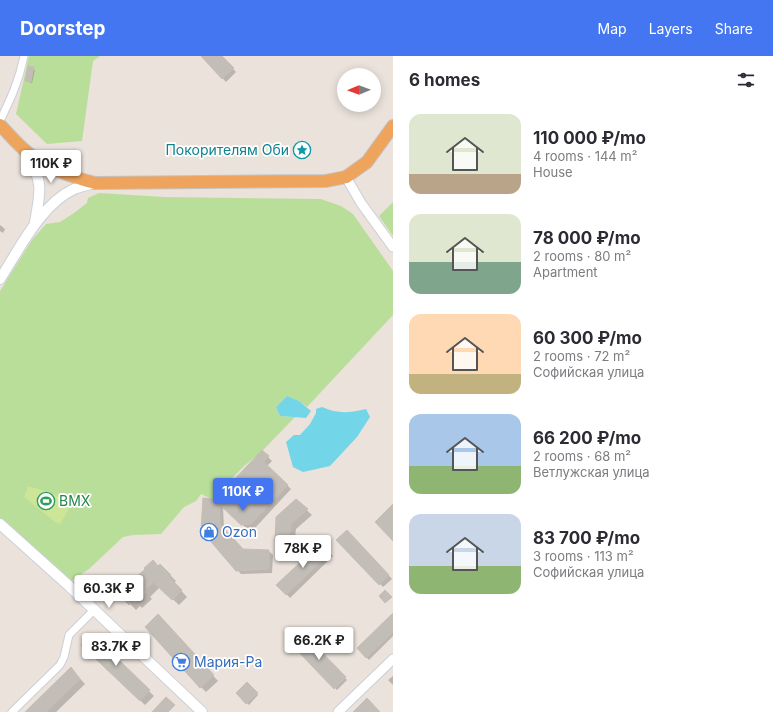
<!DOCTYPE html>
<meta charset="utf-8">
<style>
:root{--surface:#fff;--page:#f2f2f3;--text:#2b2b33;--muted:#7c7c81;--accent:#4376f0}
body{margin:0;font-family:Inter,sans-serif;background:var(--page);color:var(--text);height:100vh;display:flex;flex-direction:column;font-size:15px;white-space:nowrap}
*{box-sizing:border-box;margin:0}
p{font-size:13px;color:var(--muted)}
.icon{flex:none;width:22px;height:22px;fill:none;stroke:currentColor;stroke-width:2;stroke-linecap:round;stroke-linejoin:round}
.map{position:relative;flex:1;overflow:hidden}
.details{display:flex;flex-direction:column;background:var(--surface);width:380px}
.details>*{flex:none}
.needle{width:26px;rotate:269deg}
.buttons{position:absolute;left:337px;top:12px;display:grid;gap:8px}
.buttons a{display:grid;place-items:center;width:44px;height:44px;border-radius:50%;background:var(--surface);box-shadow:0 2px 10px #0003;font-size:20px}
.price{position:absolute;translate:-50% -34px;padding:0 9px;border-radius:4px;background:#fff;color:#222;font-size:13px;line-height:26px;filter:drop-shadow(0 1px 2px #0008)}
.price::after{content:'';position:absolute;left:50%;top:24px;width:12px;height:9px;margin-left:-6px;background:inherit;clip-path:polygon(0 0,100% 0,50% 100%)}
.price.selected{background:var(--accent);color:#fff}
ul{padding:0;list-style:none}
li{display:flex;align-items:center;gap:12px;height:100px;padding:0 16px}
li span{display:grid;place-items:center;flex:none;width:112px;height:80px;border-radius:12px;color:#555}
li>.icon{margin-inline-start:auto}
span .icon{width:48px;height:48px;fill:#fffc;stroke-width:1}
li b{font-size:17px}
h2{display:flex;justify-content:space-between;align-items:center;height:48px;padding:0 16px;font-size:17px}
header{display:flex;align-items:center;gap:24px;box-sizing:border-box;height:56px;padding:0 20px;background:var(--accent);color:#fff}
header strong{font-size:19px}
nav{display:flex;gap:22px;margin-inline-start:auto;font-size:14px}
main{display:flex;flex:1;min-height:0}
.map>svg:first-child{display:block}
.green{fill:#b9de9a}
.pitch{fill:#cce596}
.water{fill:#73d5e8}
.shadow{fill:#0003}
.building{fill:#c3bdb7;stroke:#c6beb5}
.lines{fill:none;stroke-linecap:round;stroke-linejoin:round}
.minor-casing{stroke:#cacfda;stroke-width:9}
.tertiary-casing{stroke:#cacfda;stroke-width:11}
.secondary-casing{stroke:#cacfda;stroke-width:12}
.trunk-casing{stroke:#c3c3c3;stroke-width:14}
.minor{stroke:#fff;stroke-width:7}
.tertiary{stroke:#fff;stroke-width:9}
.secondary{stroke:#fff;stroke-width:10}
.trunk{stroke:#efa45e;stroke-width:12}
.labels{text-anchor:middle;stroke-width:3.5;stroke-linejoin:round;paint-order:stroke}
.culture-label{font-size:14px;fill:#0d838f;stroke:#fff;text-anchor:end}
.leisure-label{font-size:14px;fill:#27864d;stroke:#fff;text-anchor:start}
.shop-label{font-size:14px;fill:#366cbe;stroke:#fff;text-anchor:start}
</style>
<header>
<strong>Doorstep</strong>
<nav><a>Map</a><a>Layers</a><a>Share</a></nav>
</header>
<main>
<div class="map">
<svg width="393" height="656" viewBox="0 0 393 656">
<rect width="100%" height="100%" fill="#eae2db"/>
<path class="green" d="M29 0H100L93 5 82 85 47 88 16 58Z
M99 137 164 141 321 143 341 150 353 158 393 215V259L307 351 299 345 287 340 276 351 280 360 295 361 263 394 242 412 212 443 201 438 196 445 184 451 161 478 133 479 123 481 89 513 71 525 0 466V235L32 184 46 168 60 166 74 157 87 147 88 142Z
M393 146V180L379 160Z"/>
<path class="pitch" d="M28 430C43 435 62 437 69 453L60 468 55 466 24 441Z"/>
<path class="water" d="M287 340 299 345 311 355 306 362 280 360 276 351Z
M322 351C337 358 350 357 366 353L370 361 357 381 330 410 303 416 293 411 286 386 294 379H300L310 368 316 357V353Z"/>
<path class="shadow" d="M202 0H221L236 16 226 26Z
M29 11 35 14 32 27 26 25Z
M0 169 5 173 3 177 0 175Z
M262 395 272 405 267 410 291 433 255 472H246L223 450 224 473 243 494 269 495 273 499 272 517 241 518 202 474 216 444Z
M296 444 312 459 296 473 294 490H281L276 485Z
M347 476 392 523 383 531 338 484Z
M321 488 333 500 290 542 278 529Z
M159 511 166 515 176 525 174 527 187 541 179 549 160 531 150 541 152 543 142 552 140 550 136 554 120 538Z
M393 558V580L369 604 358 592Z
M163 565 218 625 206 636 201 631Z
M304 579 347 624 337 634 294 589Z
M92 580 154 640 145 649 82 589Z
M71 613 85 628 56 656H27Z
M393 620V629L388 624Z
M247 627 258 639 249 649 237 637Z"/>
<path class="building" d="M201 0H222L234 12 222 23Z
M28 10 34 11 31 26 25 25Z
M262 394 269 400 264 406 288 429 251 468 241 469 219 448 220 468 243 493 269 494V513L236 515 201 474 203 442 216 443Z
M296 443 308 453 291 468 289 485H275L276 461Z
M393 448V485L375 466Z
M347 474 389 519 379 529 336 484Z
M321 487 330 497 286 539 276 529Z
M153 504 158 510 160 508 171 519 169 521 182 534 172 544 153 526 145 534 147 536 135 547 133 545 129 549 118 538 145 513 144 512Z
M385 534 392 541 385 547 379 540Z
M393 557V576L366 602 357 592Z
M158 558 214 619 200 632 145 571Z
M92 578 150 634 140 645 81 589Z
M304 578 346 621 334 633 292 589Z
M71 611 80 623 46 656H25Z
M247 626 258 637 246 648 236 637Z
M166 641 175 649 168 656H152Z
M367 642 380 656H353Z"/>
<g class="lines">
<defs>
<path id="minor" d="M0 65C11 42 19 25 24 0
M12 656 60 609 64 601 69 579 94 554"/>
<path id="tertiary" d="M346 121 361 147 393 191
M338 656 393 603"/>
<path id="secondary" d="M27 97C43 126 41 134 35 166
M0 223C19 194 41 148 74 133 81 130 88 129 95 127
M0 468 68 529 202 656"/>
<path id="trunk" d="M0 69C9 78 17 88 27 96 46 112 71 121 95 127L326 125 346 121 367 106 393 70"/>
</defs>
<use href="#minor" class="minor-casing"/>
<use href="#tertiary" class="tertiary-casing"/>
<use href="#secondary" class="secondary-casing"/>
<use href="#trunk" class="trunk-casing"/>
<use href="#minor" class="minor"/>
<use href="#tertiary" class="tertiary"/>
<use href="#secondary" class="secondary"/>
<use href="#trunk" class="trunk"/>
</g>
<defs>
<symbol id="sight-ring" viewBox="-11 -11 22 22"><circle r="9.5" fill="#fff" stroke="#0f9aa8" stroke-width="1.5"/><path d="M0-6L1.8-2.2L6-1.7L2.9 1.2L3.7 5.4L0 3.3L-3.7 5.4L-2.9 1.2L-6-1.7L-1.8-2.2Z" fill="#0f9aa8"/></symbol>
<symbol id="stadium-ring" viewBox="-11 -11 22 22"><circle r="9.5" fill="#fff" stroke="#2e9e5b" stroke-width="1.5"/><path d="M0-5a6.5 5 0 1 0 0 10a6.5 5 0 1 0 0-10ZM-3.5-1.8h7v3.6h-7Z" fill="#2e9e5b"/></symbol>
<symbol id="shop-ring" viewBox="-11 -11 22 22"><circle r="9.5" fill="#fff" stroke="#3f7fe0" stroke-width="1.5"/><path d="M-5-2.5h2.3a2.7 3.5 0 0 1 5.4 0H5L5.5 6h-11ZM-1.5-2.5h3a1.5 2.3 0 0 0-3 0Z" fill="#3f7fe0"/></symbol>
<symbol id="supermarket-ring" viewBox="-11 -11 22 22"><circle r="9.5" fill="#fff" stroke="#3f7fe0" stroke-width="1.5"/><path d="M-6-5.5h2.5l.6 2H6L4.5 2H-2.5L-4.4-4H-6ZM-1.5 3.2a1.3 1.3 0 1 0 .1 0ZM3 3.2a1.3 1.3 0 1 0 .1 0Z" fill="#3f7fe0"/></symbol>
</defs>
<g fill-rule="evenodd">
<use href="#sight-ring" x="292" y="84" width="20" height="20"/>
<use href="#stadium-ring" x="36" y="435" width="20" height="20"/>
<use href="#shop-ring" x="199" y="466" width="20" height="20"/>
<use href="#supermarket-ring" x="171" y="596" width="20" height="20"/>
</g>
<g class="labels">
<g class="culture-label">
<text x="289" y="99">Покорителям Оби</text>
</g>
<g class="leisure-label">
<text x="59" y="450">BMX</text>
</g>
<g class="shop-label">
<text x="222" y="481">Ozon</text>
<text x="194" y="611">Мария-Ра</text>
</g>
</g>
</svg>
<div class="buttons">
<a><svg class="needle" viewBox="-14 -14 28 28"><path d="M0-13l5 13h-10z" fill="#e53935"/><path d="M0 13l5-13h-10z" fill="#7c7c81"/></svg></a>
</div>
<b class="price" style="left:51px;top:128px">110K ₽</b>
<b class="price selected" style="left:243px;top:456px">110K ₽</b>
<b class="price" style="left:303px;top:513px">78K ₽</b>
<b class="price" style="left:109px;top:553px">60.3K ₽</b>
<b class="price" style="left:319px;top:605px">66.2K ₽</b>
<b class="price" style="left:116px;top:611px">83.7K ₽</b>
</div>
<section class="details">
<h2>6 homes<svg class="icon" aria-label="filters" viewBox="0 0 24 24"><path d="M4 7h16M4 17h16"/><circle cx="9" cy="7" r="2"/><circle cx="15" cy="17" r="2"/></svg></h2>
<ul>
<li><span style="background:linear-gradient(#dfe7d0 75%,#b9a48a 0)"><svg class="icon" aria-label="home" viewBox="0 0 24 24"><path d="M3 11l9-7 9 7M6 9v11h12V9"/></svg></span><div><b>110 000 ₽/mo</b><p>4 rooms · 144 m²</p><p>House</p></div></li>
<li><span style="background:linear-gradient(#dfe7d0 60%,#7fa58c 0)"><svg class="icon" aria-label="home" viewBox="0 0 24 24"><path d="M3 11l9-7 9 7M6 9v11h12V9"/></svg></span><div><b>78 000 ₽/mo</b><p>2 rooms · 80 m²</p><p>Apartment</p></div></li>
<li><span style="background:linear-gradient(#ffd9b3 75%,#c2b280 0)"><svg class="icon" aria-label="home" viewBox="0 0 24 24"><path d="M3 11l9-7 9 7M6 9v11h12V9"/></svg></span><div><b>60 300 ₽/mo</b><p>2 rooms · 72 m²</p><p>Софийская улица</p></div></li>
<li><span style="background:linear-gradient(#a9c7e8 65%,#8fb573 0)"><svg class="icon" aria-label="home" viewBox="0 0 24 24"><path d="M3 11l9-7 9 7M6 9v11h12V9"/></svg></span><div><b>66 200 ₽/mo</b><p>2 rooms · 68 m²</p><p>Ветлужская улица</p></div></li>
<li><span style="background:linear-gradient(#c9d6e8 65%,#8fb573 0)"><svg class="icon" aria-label="home" viewBox="0 0 24 24"><path d="M3 11l9-7 9 7M6 9v11h12V9"/></svg></span><div><b>83 700 ₽/mo</b><p>3 rooms · 113 m²</p><p>Софийская улица</p></div></li>
</ul>
</section>
</main>
